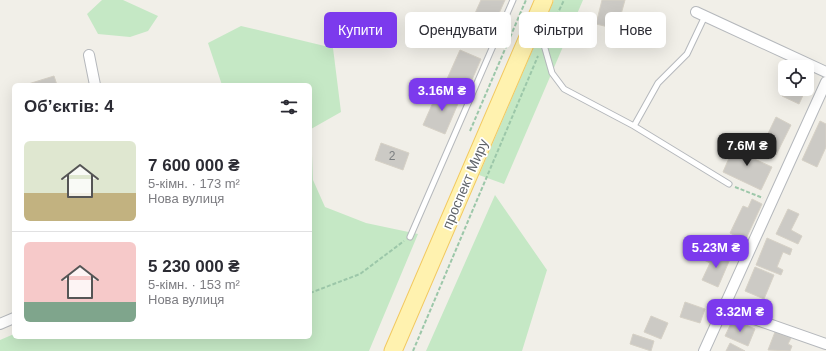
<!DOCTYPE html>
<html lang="uk">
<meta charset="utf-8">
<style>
:root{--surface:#fff;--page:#f7f7f7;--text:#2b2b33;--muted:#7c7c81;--line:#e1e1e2;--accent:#7c3aed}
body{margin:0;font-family:Arial,sans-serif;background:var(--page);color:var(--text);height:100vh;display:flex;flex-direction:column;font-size:15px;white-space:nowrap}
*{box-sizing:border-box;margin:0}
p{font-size:13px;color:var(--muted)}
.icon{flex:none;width:22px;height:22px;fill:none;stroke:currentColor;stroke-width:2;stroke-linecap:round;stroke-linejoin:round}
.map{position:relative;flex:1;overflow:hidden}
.details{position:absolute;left:12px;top:83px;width:300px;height:256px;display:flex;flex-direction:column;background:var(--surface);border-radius:6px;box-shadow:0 4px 16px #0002}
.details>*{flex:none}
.hud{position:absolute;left:324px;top:12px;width:380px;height:36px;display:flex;gap:8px}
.tools{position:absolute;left:778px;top:60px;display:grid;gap:8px}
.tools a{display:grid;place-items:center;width:36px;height:36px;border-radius:6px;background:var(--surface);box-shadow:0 4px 16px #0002;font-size:20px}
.price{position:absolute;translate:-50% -34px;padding:0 9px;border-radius:8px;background:var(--accent);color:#fff;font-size:13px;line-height:26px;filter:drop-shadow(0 1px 2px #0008)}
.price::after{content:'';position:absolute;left:50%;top:24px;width:12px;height:9px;margin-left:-6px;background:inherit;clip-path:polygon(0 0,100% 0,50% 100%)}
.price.current{background:#222;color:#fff}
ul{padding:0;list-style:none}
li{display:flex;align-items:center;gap:12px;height:100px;padding:0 12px}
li+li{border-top:1px solid var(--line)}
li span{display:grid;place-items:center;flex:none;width:112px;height:80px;border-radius:6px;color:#555}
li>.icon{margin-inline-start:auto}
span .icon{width:48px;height:48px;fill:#fffc;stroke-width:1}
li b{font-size:17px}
h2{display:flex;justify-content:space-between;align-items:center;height:48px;padding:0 12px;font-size:17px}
.chip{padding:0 14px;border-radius:6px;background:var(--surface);box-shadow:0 4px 16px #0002;font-size:14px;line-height:36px}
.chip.current{background:var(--accent);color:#fff}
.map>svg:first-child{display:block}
.green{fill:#c5e8c5}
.building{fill:#cccac5;stroke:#d6d1c6}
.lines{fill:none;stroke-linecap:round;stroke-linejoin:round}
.service-casing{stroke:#b5b8bc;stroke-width:7}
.minor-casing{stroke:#b5b8bc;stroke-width:12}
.primary-casing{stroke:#f2c960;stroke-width:19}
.path{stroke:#9cc7a9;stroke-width:2;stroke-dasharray:4 2;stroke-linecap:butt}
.service{stroke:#fff;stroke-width:5}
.minor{stroke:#fff;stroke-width:10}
.primary{stroke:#fff2af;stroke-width:17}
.labels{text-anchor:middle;stroke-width:3.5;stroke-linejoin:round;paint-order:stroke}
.number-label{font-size:12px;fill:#7a7d7f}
.street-label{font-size:14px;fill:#5f6368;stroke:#fff}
</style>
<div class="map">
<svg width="826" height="351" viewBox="0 0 826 351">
<rect width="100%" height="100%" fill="#f1efe8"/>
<path class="green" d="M102 0H123L158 16 148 31 130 37 98 34 87 14Z
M554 0H583L504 184 479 175Z
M241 26 333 48 341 112 311 129 313 180 325 207 366 223 418 234 369 351H0V340L14 334V337H310V85H222L208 43Z
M495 195 547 270 522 351H426Z"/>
<path class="building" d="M481 0H505L492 29 472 20Z
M602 0H625L617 29 596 24Z
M460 50 481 59 468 89 447 79Z
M807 71 813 73 807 86Z
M54 76 57 85H25Z
M439 89 460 99 445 134 423 125Z
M785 89H806L799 104 782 96Z
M776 117 791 125 776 155 761 148Z
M820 121 826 124V147L817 167 802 160Z
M736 142 753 150 750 157 772 167 761 190 723 172Z
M381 143 409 153 403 170 375 160Z
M752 199 762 204 745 241 730 233 743 206 748 208Z
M788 209 799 214 791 230 802 236 798 244 776 234Z
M767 238 792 249 790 255 783 252 777 267 783 270 781 275 756 265Z
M715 252 730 259 718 287 702 280 710 263 704 260 707 255 712 258Z
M755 267 774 275 764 299 745 291Z
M685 302 705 309 700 323 680 317Z
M751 302 761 306 757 314 748 309Z
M651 316 668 323 661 339 644 332Z
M733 319 755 329 748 346 725 336Z
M775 332 791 338 788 344 792 346 790 351 768 350Z
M633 334 654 341 651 351 630 344Z
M730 343 745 351H726Z"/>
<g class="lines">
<defs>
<path id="service" d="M538 24 552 73 564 89 634 126 658 83 687 54 705 16
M634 126 729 184
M410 237 513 0"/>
<path id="minor" d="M696 12 826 72
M89 55 95 85
M723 308 826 344
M0 324 14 318
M704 351 826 82"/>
<path id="primary" d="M393 351 544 0"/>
</defs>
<use href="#service" class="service-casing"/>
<use href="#minor" class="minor-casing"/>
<use href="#primary" class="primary-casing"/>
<path class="path" d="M549 32 564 0
M470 131 526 0
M735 187 763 198
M310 293 360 274 404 241
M413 351 538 56"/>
<use href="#service" class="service"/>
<use href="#minor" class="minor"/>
<use href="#primary" class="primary"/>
</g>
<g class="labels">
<g class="number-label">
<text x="392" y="160">2</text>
</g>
<g class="street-label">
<text transform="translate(465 184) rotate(-67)" y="5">проспект Миру</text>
</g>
</g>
</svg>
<div class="tools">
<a><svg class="icon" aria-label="locate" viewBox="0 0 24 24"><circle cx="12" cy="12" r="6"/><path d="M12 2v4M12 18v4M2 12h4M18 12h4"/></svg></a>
</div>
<b class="price" style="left:442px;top:112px">3.16M ₴</b>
<b class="price current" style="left:747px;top:167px">7.6M ₴</b>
<b class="price" style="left:716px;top:269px">5.23M ₴</b>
<b class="price" style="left:740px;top:333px">3.32M ₴</b>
<div class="hud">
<a class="chip current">Купити</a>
<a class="chip">Орендувати</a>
<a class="chip">Фільтри</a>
<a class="chip">Нове</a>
</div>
<section class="details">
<h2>Об’єктів: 4<svg class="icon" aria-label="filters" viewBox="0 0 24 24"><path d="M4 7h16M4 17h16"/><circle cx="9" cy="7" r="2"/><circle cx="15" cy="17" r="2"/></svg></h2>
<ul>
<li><span style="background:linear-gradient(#dfe7d0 65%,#c2b280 0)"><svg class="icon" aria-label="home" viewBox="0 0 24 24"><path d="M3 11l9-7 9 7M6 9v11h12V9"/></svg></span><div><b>7 600 000 ₴</b><p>5-кімн. · 173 m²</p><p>Нова вулиця</p></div></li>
<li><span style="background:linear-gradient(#f6c9c9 75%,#7fa58c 0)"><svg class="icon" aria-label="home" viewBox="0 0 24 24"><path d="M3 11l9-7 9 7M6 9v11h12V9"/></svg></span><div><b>5 230 000 ₴</b><p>5-кімн. · 153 m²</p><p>Нова вулиця</p></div></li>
</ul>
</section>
</div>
